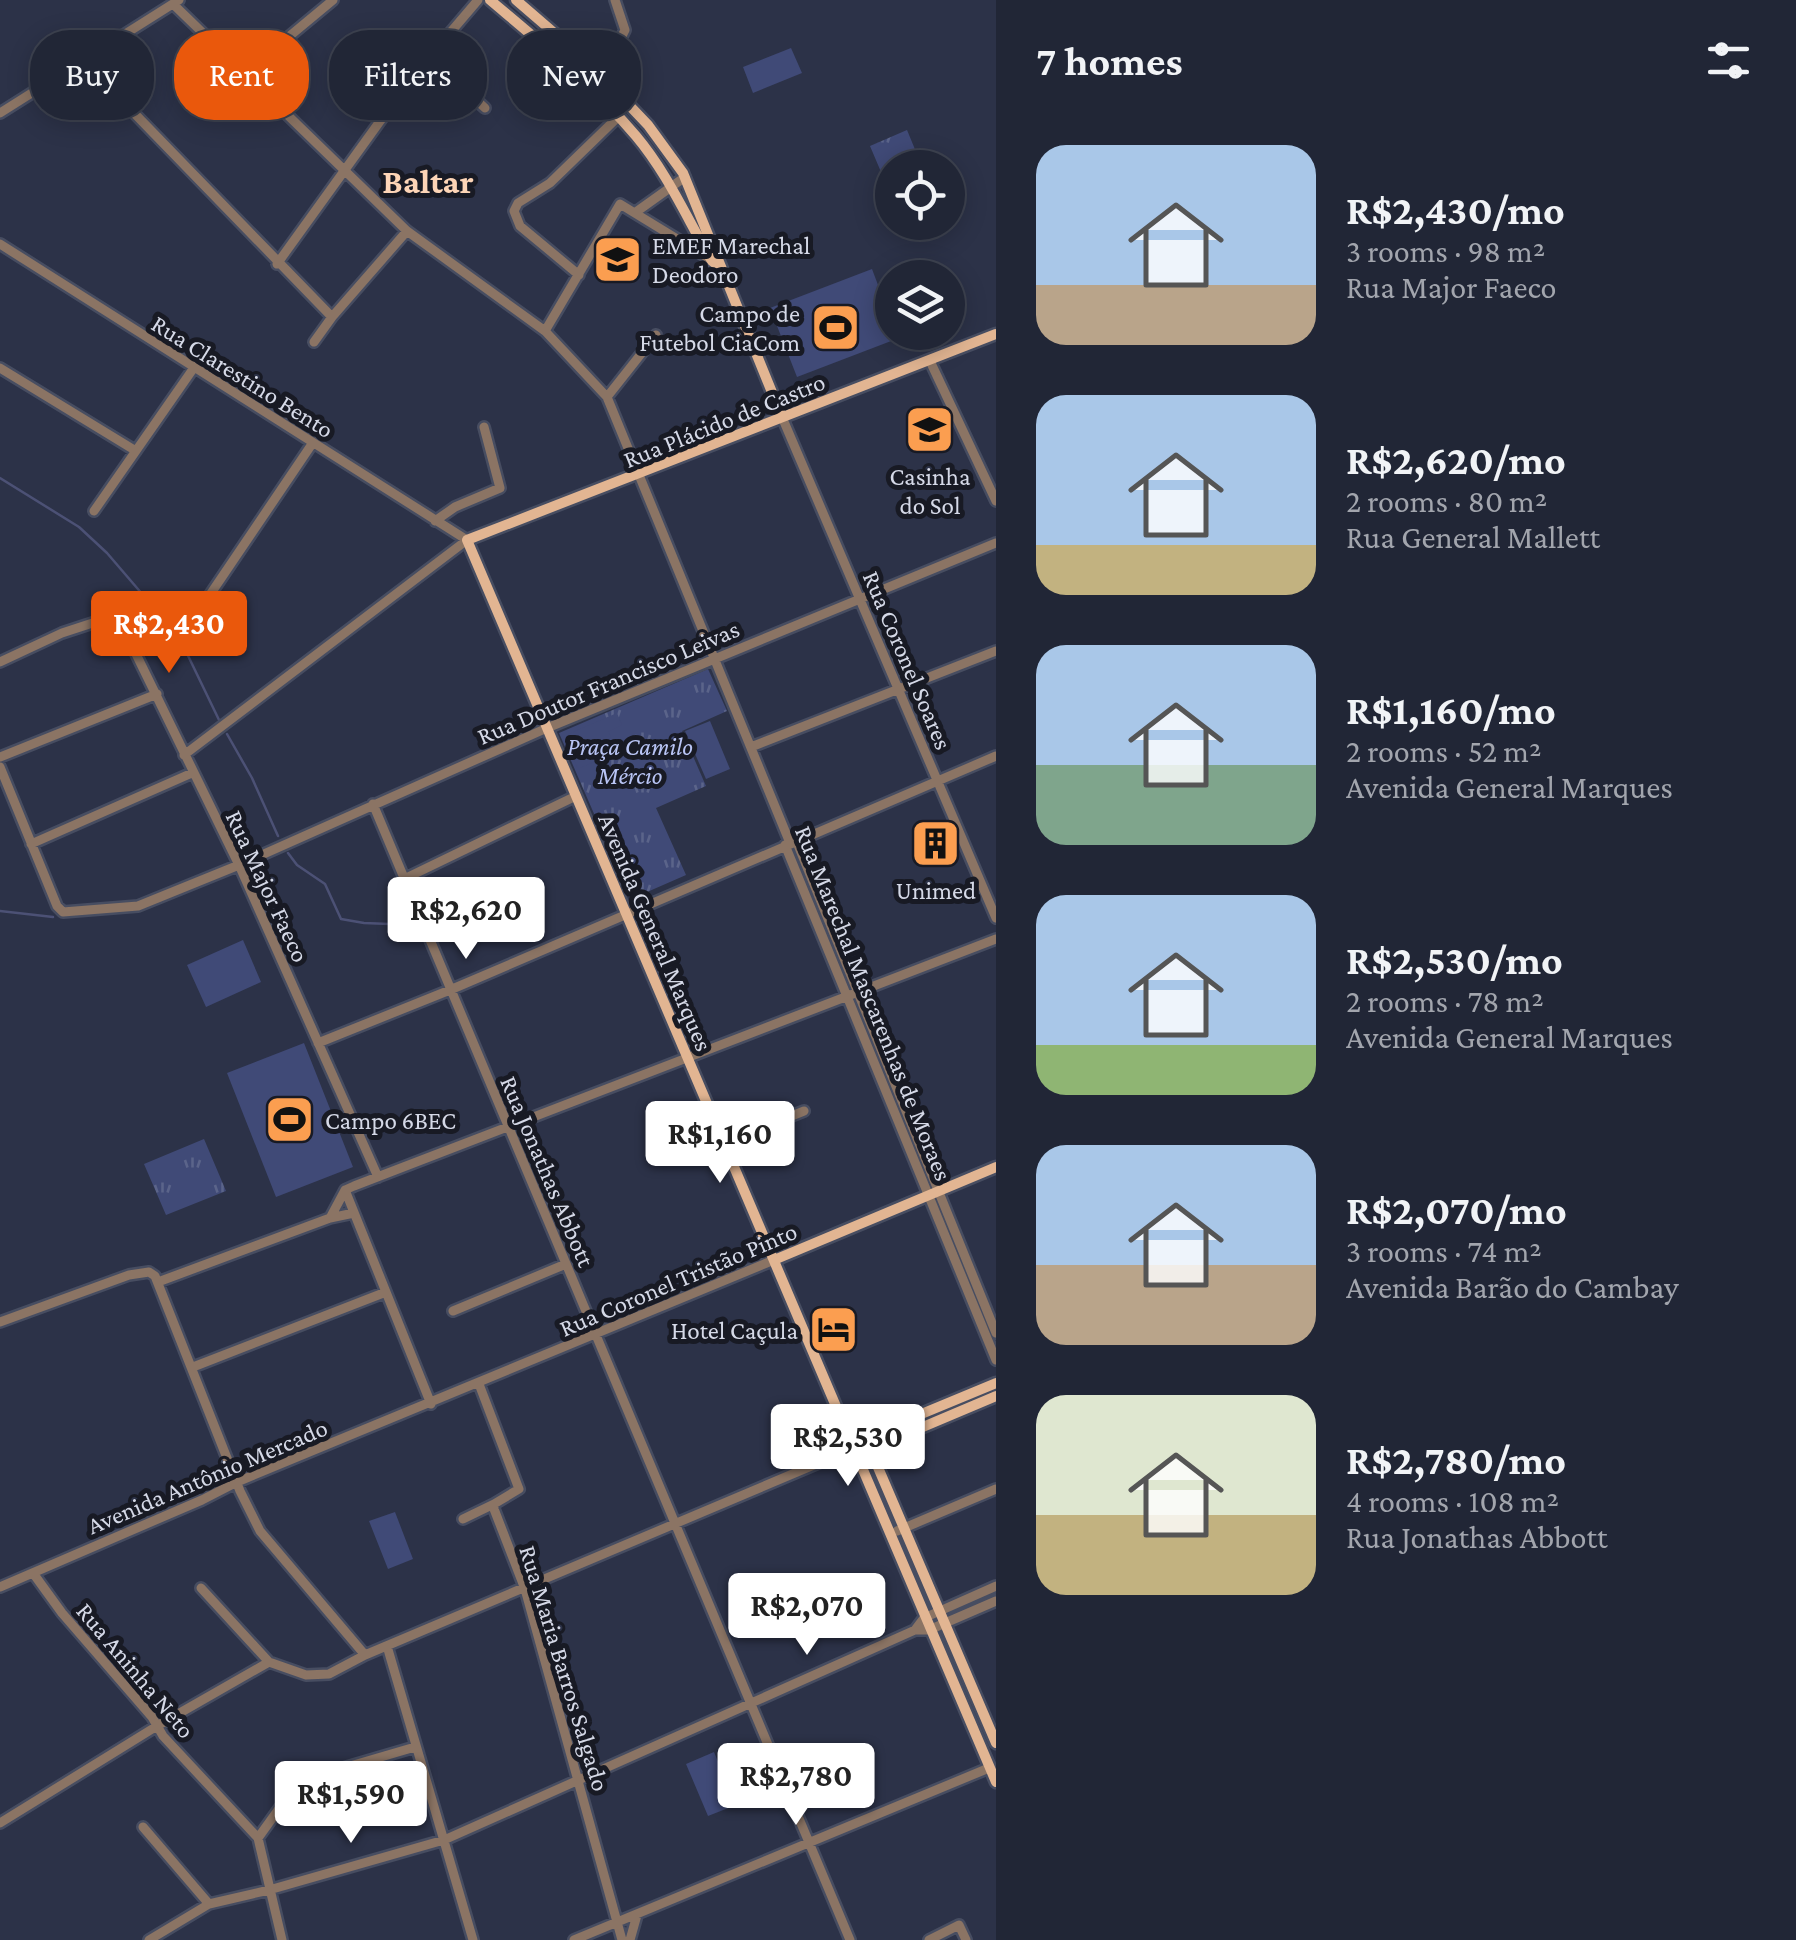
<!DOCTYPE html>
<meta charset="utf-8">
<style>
:root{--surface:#212636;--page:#2d3242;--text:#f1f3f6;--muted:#a2a5ad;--line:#3e4351;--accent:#ea580c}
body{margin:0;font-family:"Crimson Pro",serif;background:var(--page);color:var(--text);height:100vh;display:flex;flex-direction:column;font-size:38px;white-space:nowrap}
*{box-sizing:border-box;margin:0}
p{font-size:32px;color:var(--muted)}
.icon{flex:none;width:55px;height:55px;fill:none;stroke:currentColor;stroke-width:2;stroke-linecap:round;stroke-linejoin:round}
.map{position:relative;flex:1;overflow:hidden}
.drawer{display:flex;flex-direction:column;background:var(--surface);width:800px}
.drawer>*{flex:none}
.top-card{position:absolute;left:30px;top:30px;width:815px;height:90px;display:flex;gap:20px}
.tools{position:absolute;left:875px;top:150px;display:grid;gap:20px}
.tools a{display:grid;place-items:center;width:90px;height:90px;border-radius:50%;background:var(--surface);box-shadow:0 5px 25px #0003,0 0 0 2px var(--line);font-size:50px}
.price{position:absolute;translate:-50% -85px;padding:0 22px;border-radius:10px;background:#fff;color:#222;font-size:32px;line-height:65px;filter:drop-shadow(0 2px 5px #0008)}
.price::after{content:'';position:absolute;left:50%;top:60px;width:30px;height:22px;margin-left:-15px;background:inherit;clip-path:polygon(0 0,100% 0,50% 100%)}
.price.on{background:var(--accent);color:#fff}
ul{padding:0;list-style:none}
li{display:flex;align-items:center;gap:30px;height:250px;padding:0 40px}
li span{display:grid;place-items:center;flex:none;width:280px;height:200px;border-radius:30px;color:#555}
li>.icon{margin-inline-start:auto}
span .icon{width:120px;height:120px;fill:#fffc;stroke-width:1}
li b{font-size:42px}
h2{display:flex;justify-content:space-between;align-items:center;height:120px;padding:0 40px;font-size:42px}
.chip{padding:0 35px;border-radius:40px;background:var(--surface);box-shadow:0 5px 25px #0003,0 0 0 2px var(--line);font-size:35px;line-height:90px}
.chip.on{background:var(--accent);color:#fff}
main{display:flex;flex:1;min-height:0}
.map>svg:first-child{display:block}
.grass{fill:url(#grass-tufts)}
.pitch{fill:#404a77}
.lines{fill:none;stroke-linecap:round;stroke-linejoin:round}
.stream{stroke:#4c5175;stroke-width:2.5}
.minor-casing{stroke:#474d61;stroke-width:14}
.major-casing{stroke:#474d61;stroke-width:15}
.minor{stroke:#8b7464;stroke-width:9}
.major{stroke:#e2b592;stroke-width:10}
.labels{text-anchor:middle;stroke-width:10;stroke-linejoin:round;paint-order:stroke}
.poi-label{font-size:25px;fill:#d5d9e7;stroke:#181a24;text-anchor:start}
.street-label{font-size:25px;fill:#d5d9e7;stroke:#181a24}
.park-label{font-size:25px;font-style:italic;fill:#b9c5f5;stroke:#181a24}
.district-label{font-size:35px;font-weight:bold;fill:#fdd5b7;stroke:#181a24}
</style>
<main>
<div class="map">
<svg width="996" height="1940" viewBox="0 0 996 1940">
<defs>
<pattern id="grass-tufts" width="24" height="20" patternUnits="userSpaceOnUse" patternTransform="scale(2.5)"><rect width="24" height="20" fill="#404a77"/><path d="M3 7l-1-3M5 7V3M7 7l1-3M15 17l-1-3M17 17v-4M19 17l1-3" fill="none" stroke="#5b648a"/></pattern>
</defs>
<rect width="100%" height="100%" fill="#2c3248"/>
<path class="grass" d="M907 130 921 164 912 167 892 168V176L884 179 870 146Z
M708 669 727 711 682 731 706 786 656 808 686 875 631 899 559 733Z
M204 1139 226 1191 166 1215 144 1164Z"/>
<path class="pitch" d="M791 48 802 73 753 93 743 67Z
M872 269 892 322V332L896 333 899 338 797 377 770 308Z
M617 713 622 725 608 732 611 736 598 760 578 769 564 736Z
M710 721 730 769 706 779 685 731Z
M243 940 261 982 206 1007 187 965Z
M304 1043 353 1167 276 1197 227 1073Z
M395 1512 413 1559 388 1569 369 1521Z
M714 1752 736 1805 708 1816 686 1764Z"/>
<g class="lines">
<path class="stream" d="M0 478 79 527 107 553 179 637 220 722
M227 734 252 778 278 836
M288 853 297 865 325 884 341 919 364 923 415 925
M0 911 53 917"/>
<defs>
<path id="minor" d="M173 4 407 231 545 331 607 397 790 843
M94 53 135 114 332 317 407 231
M429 57 485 108
M244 74 333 0
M584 81 619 42 625 30 615 0
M0 113 179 0
M636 212 685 177
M0 244 467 540 184 755
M277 264 409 81 478 0
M579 275 520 226 514 211 518 203 550 183 618 117
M545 331 620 204 710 259
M314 342 332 317
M930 361 996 501
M0 368 136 451
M607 397 656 335
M782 417 996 918
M94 511 193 369
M435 521 455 507 500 488 484 427
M201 608 312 444
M0 662 62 633 117 615 239 865 378 1177
M751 747 996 651
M0 757 157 694
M0 767 57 906 63 912 138 906 239 865 547 728 996 543
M373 804 850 1940
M796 840 996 1333
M31 844 192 773
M785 845 996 1360
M404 879 576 796
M318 1043 450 990 996 756
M724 1143 804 1111
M345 1190 431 1404
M330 1218 345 1190 354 1186 996 939
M158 1282 330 1218 354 1213
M453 1311 566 1264
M0 1322 129 1275 149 1272 155 1276 240 1491 260 1531 365 1655
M193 1367 386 1292
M479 1384 519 1489 494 1504V1509L525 1589 622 1940
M463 1519 494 1504
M897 1531 996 1489
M33 1573 62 1613 152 1717 163 1736 258 1838 282 1940
M0 1587 202 1500 237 1482 774 1260
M201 1588 269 1662
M915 1630 924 1618 996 1586
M387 1646 473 1940
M269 1662 306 1675 329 1674 365 1655 842 1453 851 1444
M0 1823 157 1726 269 1662
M143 1827 209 1904
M258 1838 299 1781 415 1747
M149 1940 209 1904 269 1890 444 1840 915 1630H929L996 1601
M574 1940 989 1768
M630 1940 637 1915
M929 1940 959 1925 966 1940"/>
<path id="major" d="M490 0C541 43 593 85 636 136 668 174 687 219 712 261L720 267
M516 0 589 63 648 125 683 173 782 417
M996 334 467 540 996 1782
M774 1260 996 1167
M865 1437 996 1743
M861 1439 996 1383
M866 1451 996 1396"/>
</defs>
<use href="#minor" class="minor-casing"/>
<use href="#major" class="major-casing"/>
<use href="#minor" class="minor"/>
<use href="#major" class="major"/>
</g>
<defs>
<symbol id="school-square" viewBox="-11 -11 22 22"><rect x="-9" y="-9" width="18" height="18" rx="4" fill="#fb9e50" stroke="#181a24"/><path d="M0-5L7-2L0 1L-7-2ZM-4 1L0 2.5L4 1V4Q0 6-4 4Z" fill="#111"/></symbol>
<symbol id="stadium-square" viewBox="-11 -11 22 22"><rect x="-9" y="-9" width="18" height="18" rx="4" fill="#fb9e50" stroke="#181a24"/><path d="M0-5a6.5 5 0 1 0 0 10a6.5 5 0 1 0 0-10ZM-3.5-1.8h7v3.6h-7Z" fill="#111"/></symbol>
<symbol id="building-square" viewBox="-11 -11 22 22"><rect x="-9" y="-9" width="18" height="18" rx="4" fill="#fb9e50" stroke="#181a24"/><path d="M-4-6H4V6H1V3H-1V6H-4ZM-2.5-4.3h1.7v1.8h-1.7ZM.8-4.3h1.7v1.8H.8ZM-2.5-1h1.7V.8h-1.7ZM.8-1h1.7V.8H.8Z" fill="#111"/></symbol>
<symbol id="hotel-square" viewBox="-11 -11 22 22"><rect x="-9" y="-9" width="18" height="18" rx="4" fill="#fb9e50" stroke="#181a24"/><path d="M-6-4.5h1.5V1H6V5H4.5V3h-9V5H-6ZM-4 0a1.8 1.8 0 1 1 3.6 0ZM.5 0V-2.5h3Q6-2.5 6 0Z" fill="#111"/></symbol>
</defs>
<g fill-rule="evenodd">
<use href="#school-square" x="590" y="232" width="55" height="55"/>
<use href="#stadium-square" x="808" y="300" width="55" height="55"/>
<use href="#school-square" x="902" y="402" width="55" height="55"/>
<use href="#building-square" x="908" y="816" width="55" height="55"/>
<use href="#stadium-square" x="262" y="1092" width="55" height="55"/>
<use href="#hotel-square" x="806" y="1302" width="55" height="55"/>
</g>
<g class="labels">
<g class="poi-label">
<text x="652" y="254">EMEF Marechal<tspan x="652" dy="29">Deodoro</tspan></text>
<text x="800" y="322" text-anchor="end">Campo de<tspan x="800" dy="29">Futebol CiaCom</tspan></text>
<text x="930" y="485" text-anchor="middle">Casinha<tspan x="930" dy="29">do Sol</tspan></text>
<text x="936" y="899" text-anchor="middle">Unimed</text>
<text x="325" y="1129">Campo 6BEC</text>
<text x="798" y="1339" text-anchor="end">Hotel Caçula</text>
</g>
<g class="street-label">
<text transform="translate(243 376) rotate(32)" y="9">Rua Clarestino Bento</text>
<text transform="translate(724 420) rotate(-22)" y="9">Rua Plácido de Castro</text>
<text transform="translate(908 660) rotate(67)" y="9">Rua Coronel Soares</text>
<text transform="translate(608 682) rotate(-23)" y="9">Rua Doutor Francisco Leivas</text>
<text transform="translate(268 886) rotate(65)" y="9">Rua Major Faeco</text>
<text transform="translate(656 932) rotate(67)" y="9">Avenida General Marques</text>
<text transform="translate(874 1003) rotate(68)" y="9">Rua Marechal Mascarenhas de Moraes</text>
<text transform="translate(548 1171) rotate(67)" y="9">Rua Jonathas Abbott</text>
<text transform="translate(678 1279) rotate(-23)" y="9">Rua Coronel Tristão Pinto</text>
<text transform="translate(207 1476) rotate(-23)" y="9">Avenida Antônio Mercado</text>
<text transform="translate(565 1668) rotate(73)" y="9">Rua Maria Barros Salgado</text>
<text transform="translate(136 1670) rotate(50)" y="9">Rua Aninha Neto</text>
</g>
<g class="park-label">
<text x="630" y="755">Praça Camilo<tspan x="630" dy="29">Mércio</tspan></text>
</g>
<g class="district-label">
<text x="428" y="193">Baltar</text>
</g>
</g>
</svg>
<div class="tools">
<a><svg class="icon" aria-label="locate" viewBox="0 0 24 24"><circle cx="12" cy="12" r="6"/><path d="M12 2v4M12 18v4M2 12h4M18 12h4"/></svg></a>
<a><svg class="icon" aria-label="layers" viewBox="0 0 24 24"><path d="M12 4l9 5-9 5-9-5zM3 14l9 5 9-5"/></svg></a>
</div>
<b class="price on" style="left:169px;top:676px">R$2,430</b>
<b class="price" style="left:466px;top:962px">R$2,620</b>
<b class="price" style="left:720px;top:1186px">R$1,160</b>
<b class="price" style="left:848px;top:1489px">R$2,530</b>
<b class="price" style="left:807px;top:1658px">R$2,070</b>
<b class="price" style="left:796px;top:1828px">R$2,780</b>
<b class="price" style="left:351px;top:1846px">R$1,590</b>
<div class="top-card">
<a class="chip">Buy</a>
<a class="chip on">Rent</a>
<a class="chip">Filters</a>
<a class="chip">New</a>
</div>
</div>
<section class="drawer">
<h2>7 homes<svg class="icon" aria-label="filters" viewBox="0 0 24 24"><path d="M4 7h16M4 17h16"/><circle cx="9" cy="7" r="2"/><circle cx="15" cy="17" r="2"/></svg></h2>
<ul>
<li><span style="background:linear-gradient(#a9c7e8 70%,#b9a48a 0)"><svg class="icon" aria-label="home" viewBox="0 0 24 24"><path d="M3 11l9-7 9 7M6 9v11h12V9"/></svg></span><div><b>R$2,430/mo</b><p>3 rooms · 98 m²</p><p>Rua Major Faeco</p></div></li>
<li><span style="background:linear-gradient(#a9c7e8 75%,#c2b280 0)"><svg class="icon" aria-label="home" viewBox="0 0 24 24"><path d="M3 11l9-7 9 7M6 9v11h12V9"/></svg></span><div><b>R$2,620/mo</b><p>2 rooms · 80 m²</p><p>Rua General Mallett</p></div></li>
<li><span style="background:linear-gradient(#a9c7e8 60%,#7fa58c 0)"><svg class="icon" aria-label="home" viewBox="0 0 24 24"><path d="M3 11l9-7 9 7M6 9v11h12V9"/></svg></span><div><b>R$1,160/mo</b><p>2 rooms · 52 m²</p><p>Avenida General Marques</p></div></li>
<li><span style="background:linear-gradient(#a9c7e8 75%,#8fb573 0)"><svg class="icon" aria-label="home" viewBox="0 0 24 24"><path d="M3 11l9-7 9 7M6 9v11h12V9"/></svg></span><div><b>R$2,530/mo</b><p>2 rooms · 78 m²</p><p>Avenida General Marques</p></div></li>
<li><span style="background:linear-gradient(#a9c7e8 60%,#b9a48a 0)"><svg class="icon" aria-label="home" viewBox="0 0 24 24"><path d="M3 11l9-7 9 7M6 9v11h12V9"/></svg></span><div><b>R$2,070/mo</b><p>3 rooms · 74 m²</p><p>Avenida Barão do Cambay</p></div></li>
<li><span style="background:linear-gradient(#dfe7d0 60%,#c2b280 0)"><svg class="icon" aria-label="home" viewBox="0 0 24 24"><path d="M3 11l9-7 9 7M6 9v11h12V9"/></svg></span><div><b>R$2,780/mo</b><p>4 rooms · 108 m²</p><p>Rua Jonathas Abbott</p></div></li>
</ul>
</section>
</main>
